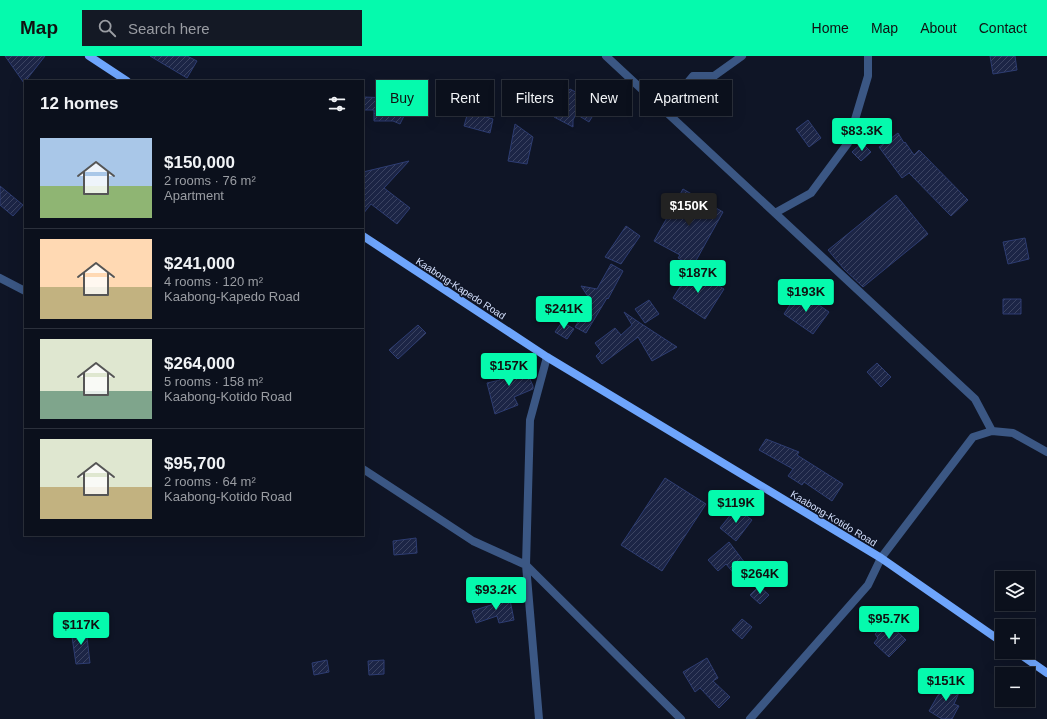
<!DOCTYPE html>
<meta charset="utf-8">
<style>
:root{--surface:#0b101c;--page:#141925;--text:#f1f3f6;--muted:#9a9da3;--line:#2b303b;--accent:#05faad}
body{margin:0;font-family:Arial,sans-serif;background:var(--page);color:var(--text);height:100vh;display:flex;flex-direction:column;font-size:15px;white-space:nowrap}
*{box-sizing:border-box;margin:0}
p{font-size:13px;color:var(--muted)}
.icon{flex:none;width:22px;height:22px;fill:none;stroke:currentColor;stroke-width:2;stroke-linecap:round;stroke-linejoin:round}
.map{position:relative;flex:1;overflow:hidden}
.sheet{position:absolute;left:24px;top:24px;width:340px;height:456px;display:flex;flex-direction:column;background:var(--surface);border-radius:0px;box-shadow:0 4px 16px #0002,0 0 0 1px var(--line)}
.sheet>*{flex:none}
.hud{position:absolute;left:376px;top:24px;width:380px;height:36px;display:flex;gap:8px}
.buttons{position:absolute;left:995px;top:515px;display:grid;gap:8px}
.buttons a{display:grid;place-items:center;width:40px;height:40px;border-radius:0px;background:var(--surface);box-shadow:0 4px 16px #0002,0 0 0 1px var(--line);font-size:20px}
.price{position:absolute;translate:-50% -34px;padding:0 9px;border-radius:4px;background:var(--accent);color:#111;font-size:13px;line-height:26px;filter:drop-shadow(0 1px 2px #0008)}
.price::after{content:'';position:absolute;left:50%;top:24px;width:12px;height:9px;margin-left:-6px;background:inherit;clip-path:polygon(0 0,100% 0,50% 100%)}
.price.active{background:#222;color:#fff}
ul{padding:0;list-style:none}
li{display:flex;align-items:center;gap:12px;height:100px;padding:0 16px}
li+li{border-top:1px solid var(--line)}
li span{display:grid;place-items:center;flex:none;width:112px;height:80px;border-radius:0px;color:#555}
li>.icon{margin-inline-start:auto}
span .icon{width:48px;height:48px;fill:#fffc;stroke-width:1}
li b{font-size:17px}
h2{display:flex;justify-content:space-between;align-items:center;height:48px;padding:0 16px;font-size:17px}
.tag{padding:0 14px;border-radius:0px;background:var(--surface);box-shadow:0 4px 16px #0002,0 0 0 1px var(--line);font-size:14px;line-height:36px}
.tag.active{background:var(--accent);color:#111}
header{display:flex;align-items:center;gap:24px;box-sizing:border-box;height:56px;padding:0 20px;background:var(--accent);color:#111}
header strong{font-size:19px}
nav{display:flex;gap:22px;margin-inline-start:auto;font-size:14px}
.search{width:280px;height:36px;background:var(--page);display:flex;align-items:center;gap:10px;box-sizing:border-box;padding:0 14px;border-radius:0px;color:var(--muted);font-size:15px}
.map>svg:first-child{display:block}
.building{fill:url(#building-hatch);stroke:#2e3d72}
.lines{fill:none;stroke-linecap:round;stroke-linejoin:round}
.minor{stroke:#3b5784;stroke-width:8}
.secondary{stroke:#6ea5fc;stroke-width:8}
.labels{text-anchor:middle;stroke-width:3;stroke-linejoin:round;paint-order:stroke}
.street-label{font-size:10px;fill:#d5e1fe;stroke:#0f1526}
</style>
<header>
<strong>Map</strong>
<div class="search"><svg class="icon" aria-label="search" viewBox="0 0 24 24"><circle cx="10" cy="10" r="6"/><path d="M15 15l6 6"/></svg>Search here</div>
<nav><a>Home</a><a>Map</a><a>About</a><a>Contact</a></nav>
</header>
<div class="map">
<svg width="1047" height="663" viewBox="0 0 1047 663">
<defs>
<pattern id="building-hatch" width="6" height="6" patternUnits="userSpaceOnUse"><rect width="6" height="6" fill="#1c2546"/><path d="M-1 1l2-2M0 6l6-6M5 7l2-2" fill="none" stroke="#3c4462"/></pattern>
</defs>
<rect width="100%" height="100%" fill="#0f1526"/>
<path class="building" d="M5 0H45L24 27Z
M150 0H187L197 5 187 22Z
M990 0H1015L1017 14 993 18Z
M553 30 566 38 570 33 585 41 582 48 595 56 589 66 576 58 573 64V71L554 61 560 49 546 40Z
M393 35 426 44 419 59 407 54 400 68 393 65H374V54H363V41L392 42Z
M468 56 493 63 490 77 464 70Z
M808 64 821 82 809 91 796 73Z
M515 68 533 81 527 108 508 105Z
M898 77 904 87 905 86 914 99 919 94 968 144 951 160 909 117 902 122 879 91Z
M862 87 871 96 861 105 852 96Z
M409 105 384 132 410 152 397 168 371 148 363 158V116Z
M0 130 23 149 13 160 0 149Z
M683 133 723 156 693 210 678 202 680 199 654 185Z
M896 139 928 178 863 231 844 213 828 194Z
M626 170 640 180 621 208 605 201Z
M1025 182 1029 203 1008 208 1003 186Z
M611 208 623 215 608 243 607 242 586 277 575 271 591 245 581 230 597 233Z
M691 213 724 233 705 263 673 242Z
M799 235 829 256 813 278 784 258Z
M1003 243H1021V258H1003Z
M649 244 659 258 645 267 635 253Z
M624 256 637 265 677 291 652 305 638 281 602 308 596 300 601 295 595 287 615 272 621 279 632 269Z
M562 266 574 273 567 283 555 276Z
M418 269 426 277 398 303 389 294Z
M522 305 533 330V333L514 341 518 349 495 358 487 327 500 324 497 316Z
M877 307 891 321 881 331 867 316Z
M766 383 799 396 797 399 843 428 832 445 804 426 802 429 788 420 793 413 759 394Z
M665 422 706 448 662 515 621 489Z
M736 452 752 464 736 485 720 472Z
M416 482 417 497 394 499 393 485Z
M729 486 748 511 736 520 726 508 718 515 708 504Z
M759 530 769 539 760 548 750 539Z
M509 539 514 564 499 567 497 560 476 567 472 555 494 548 493 542Z
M742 563 752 571 742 583 732 574Z
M887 566 906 584 889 601 874 587 878 582 875 578Z
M86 573 90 607 76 608 71 574Z
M707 602 718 622 713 625 730 641 719 652 700 632 695 636 683 616Z
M327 604 329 616 314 619 312 607Z
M384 604V618L369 619 368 605Z
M946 625 961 632 954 648 959 650 952 663H942L929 655Z"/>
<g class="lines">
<path class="minor" d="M606 0 975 343 992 375
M665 54 693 20H714L742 0
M775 157 811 137 848 87 868 20V0
M0 222 25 235
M363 413 473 485 526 509 681 663
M539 663 526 509 530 364 547 301
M750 663 868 529 881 502 973 381 992 375 1013 377 1047 396"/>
<path class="secondary" d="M89 0 127 25
M363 180 547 301 881 502 1002 586
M1017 596 1047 617"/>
</g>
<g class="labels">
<g class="street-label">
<text transform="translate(461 232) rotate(33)" y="4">Kaabong-Kapedo Road</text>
<text transform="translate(834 462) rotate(31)" y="4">Kaabong-Kotido Road</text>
</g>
</g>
</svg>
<div class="buttons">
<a><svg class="icon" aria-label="layers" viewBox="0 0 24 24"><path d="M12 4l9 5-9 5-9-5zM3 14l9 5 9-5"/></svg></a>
<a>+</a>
<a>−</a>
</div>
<b class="price" style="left:862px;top:96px">$83.3K</b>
<b class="price active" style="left:689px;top:171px">$150K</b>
<b class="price" style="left:698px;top:238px">$187K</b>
<b class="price" style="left:806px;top:257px">$193K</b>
<b class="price" style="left:564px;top:274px">$241K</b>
<b class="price" style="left:509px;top:331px">$157K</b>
<b class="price" style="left:736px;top:468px">$119K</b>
<b class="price" style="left:760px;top:539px">$264K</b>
<b class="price" style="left:496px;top:555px">$93.2K</b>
<b class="price" style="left:889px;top:584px">$95.7K</b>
<b class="price" style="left:81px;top:590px">$117K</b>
<b class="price" style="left:946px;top:646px">$151K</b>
<div class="hud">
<a class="tag active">Buy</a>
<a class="tag">Rent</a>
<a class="tag">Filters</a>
<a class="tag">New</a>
<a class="tag">Apartment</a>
</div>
<section class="sheet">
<h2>12 homes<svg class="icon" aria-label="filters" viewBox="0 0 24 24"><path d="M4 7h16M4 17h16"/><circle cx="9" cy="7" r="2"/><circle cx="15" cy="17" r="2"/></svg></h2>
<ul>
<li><span style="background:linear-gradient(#a9c7e8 60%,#8fb573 0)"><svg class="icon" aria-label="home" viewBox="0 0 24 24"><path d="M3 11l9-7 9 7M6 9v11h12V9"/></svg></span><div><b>$150,000</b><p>2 rooms · 76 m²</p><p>Apartment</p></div></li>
<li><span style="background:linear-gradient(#ffd9b3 60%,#c2b280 0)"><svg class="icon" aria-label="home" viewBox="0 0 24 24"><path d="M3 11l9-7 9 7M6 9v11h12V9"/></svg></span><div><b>$241,000</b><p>4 rooms · 120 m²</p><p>Kaabong-Kapedo Road</p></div></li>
<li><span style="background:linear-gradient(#dfe7d0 65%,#7fa58c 0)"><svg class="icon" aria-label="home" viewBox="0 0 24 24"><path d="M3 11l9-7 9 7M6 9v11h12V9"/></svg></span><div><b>$264,000</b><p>5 rooms · 158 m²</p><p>Kaabong-Kotido Road</p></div></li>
<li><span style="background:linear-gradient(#dfe7d0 60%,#c2b280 0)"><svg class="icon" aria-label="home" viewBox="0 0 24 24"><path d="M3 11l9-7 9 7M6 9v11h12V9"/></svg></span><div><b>$95,700</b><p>2 rooms · 64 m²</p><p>Kaabong-Kotido Road</p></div></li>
</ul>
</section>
</div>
